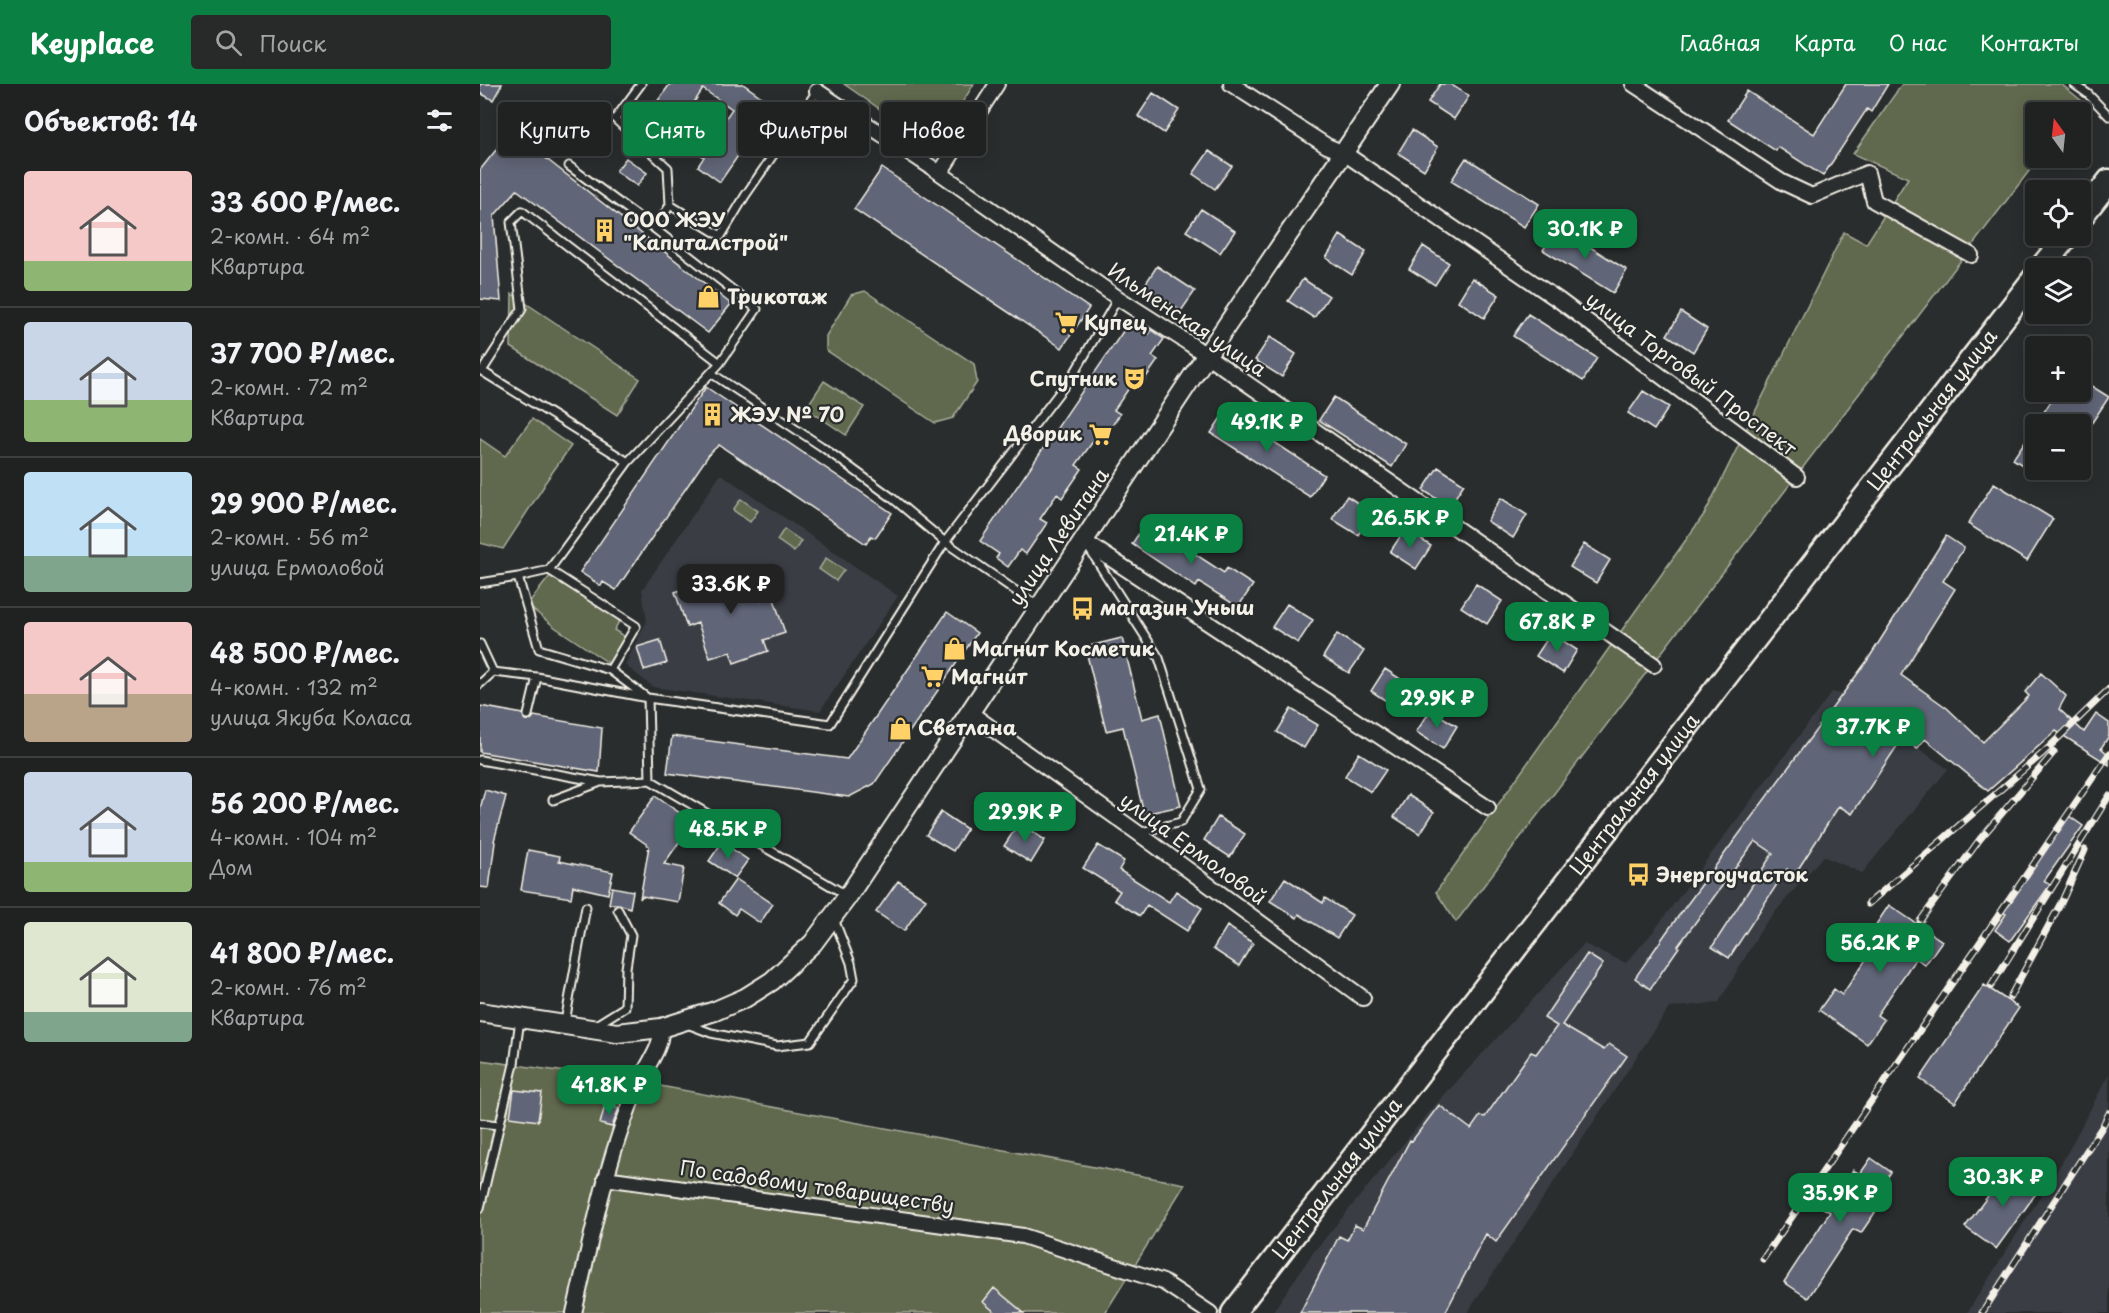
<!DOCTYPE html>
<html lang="ru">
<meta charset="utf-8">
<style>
:root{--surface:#202222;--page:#282a2a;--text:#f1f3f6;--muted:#a2a4a5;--line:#3d3f40;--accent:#0b8043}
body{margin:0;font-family:"Playpen Sans",sans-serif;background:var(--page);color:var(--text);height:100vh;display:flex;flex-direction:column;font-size:22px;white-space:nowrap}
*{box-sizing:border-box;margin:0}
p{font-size:20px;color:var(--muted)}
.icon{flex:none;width:33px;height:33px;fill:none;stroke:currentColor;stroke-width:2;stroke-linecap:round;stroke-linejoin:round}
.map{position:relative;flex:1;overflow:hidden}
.drawer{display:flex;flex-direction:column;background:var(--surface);width:480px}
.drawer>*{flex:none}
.hud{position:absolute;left:18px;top:18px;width:570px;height:54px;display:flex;gap:12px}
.needle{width:39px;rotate:345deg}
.tools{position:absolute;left:1545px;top:18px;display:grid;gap:12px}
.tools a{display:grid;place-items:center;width:66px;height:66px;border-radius:6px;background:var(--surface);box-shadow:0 3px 15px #0003,0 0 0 2px var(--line);font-size:30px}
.price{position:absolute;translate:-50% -51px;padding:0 14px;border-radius:12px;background:var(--accent);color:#fff;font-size:20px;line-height:39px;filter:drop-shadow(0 2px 3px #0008)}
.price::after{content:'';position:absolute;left:50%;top:36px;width:18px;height:14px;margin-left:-9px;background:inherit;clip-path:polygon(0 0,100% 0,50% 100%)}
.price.selected{background:#222;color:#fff}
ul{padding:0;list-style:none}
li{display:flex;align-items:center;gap:18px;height:150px;padding:0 24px}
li+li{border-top:2px solid var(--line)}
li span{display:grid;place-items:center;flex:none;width:168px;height:120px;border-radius:6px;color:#555}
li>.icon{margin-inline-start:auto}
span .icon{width:72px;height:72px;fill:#fffc;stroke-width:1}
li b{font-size:26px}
h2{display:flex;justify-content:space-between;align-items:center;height:72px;padding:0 24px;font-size:26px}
.tag{padding:0 21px;border-radius:6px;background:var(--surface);box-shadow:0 3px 15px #0003,0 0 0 2px var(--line);font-size:21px;line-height:54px}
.tag.selected{background:var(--accent);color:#fff}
header{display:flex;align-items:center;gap:36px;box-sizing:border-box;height:84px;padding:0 30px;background:var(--accent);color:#fff}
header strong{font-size:28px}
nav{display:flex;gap:33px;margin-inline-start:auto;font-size:21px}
.search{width:420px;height:54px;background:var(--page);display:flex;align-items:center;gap:15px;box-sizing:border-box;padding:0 21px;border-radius:6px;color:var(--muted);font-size:22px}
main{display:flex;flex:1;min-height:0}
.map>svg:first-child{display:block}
.built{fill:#3a3e44}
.green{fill:#61684e;stroke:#aaac9b;stroke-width:1.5}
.building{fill:#616577;stroke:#f4f1e8;stroke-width:1.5;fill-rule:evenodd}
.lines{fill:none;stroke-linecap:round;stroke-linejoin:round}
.service-casing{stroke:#f4f1e8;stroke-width:11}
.minor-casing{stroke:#f4f1e8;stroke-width:18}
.tertiary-casing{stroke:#f4f1e8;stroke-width:22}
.primary-casing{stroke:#f4f1e8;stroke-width:27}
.service{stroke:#2a2d2e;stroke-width:7}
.minor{stroke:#2a2d2e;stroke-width:14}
.tertiary{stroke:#2a2d2e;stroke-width:18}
.primary{stroke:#2a2d2e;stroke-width:22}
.rail-casing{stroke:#f4f1e8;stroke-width:7}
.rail{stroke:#2a2d2e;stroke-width:4.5;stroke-dasharray:14;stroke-linecap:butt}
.labels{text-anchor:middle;stroke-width:4.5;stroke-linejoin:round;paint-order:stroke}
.poi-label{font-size:20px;font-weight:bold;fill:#f4f1e8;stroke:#2a2d2e;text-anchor:start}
.street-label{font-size:20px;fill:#f4f1e8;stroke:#2a2d2e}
</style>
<header>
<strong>Keyplace</strong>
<div class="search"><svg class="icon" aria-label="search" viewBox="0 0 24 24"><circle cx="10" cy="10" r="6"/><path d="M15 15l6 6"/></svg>Поиск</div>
<nav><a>Главная</a><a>Карта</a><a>О нас</a><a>Контакты</a></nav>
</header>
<main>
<section class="drawer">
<h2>Объектов: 14<svg class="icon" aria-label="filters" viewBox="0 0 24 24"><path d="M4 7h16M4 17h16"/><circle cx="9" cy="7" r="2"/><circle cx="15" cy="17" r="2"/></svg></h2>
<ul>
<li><span style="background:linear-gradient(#f6c9c9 75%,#8fb573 0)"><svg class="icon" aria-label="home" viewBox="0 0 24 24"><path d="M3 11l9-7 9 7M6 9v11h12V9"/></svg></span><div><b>33 600 ₽/мес.</b><p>2-комн. · 64 m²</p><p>Квартира</p></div></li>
<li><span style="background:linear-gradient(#c9d6e8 65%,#8fb573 0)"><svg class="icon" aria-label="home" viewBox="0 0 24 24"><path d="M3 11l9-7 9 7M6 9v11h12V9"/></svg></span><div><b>37 700 ₽/мес.</b><p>2-комн. · 72 m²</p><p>Квартира</p></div></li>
<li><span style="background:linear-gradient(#bfe0f5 70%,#7fa58c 0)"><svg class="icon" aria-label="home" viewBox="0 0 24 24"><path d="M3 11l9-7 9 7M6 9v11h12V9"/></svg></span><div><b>29 900 ₽/мес.</b><p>2-комн. · 56 m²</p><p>улица Ермоловой</p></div></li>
<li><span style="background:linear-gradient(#f6c9c9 60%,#b9a48a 0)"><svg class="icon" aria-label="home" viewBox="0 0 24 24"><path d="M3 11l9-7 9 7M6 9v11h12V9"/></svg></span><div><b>48 500 ₽/мес.</b><p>4-комн. · 132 m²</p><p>улица Якуба Коласа</p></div></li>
<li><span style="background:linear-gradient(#c9d6e8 75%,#8fb573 0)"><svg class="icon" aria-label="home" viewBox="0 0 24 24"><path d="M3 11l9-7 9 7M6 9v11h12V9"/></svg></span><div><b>56 200 ₽/мес.</b><p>4-комн. · 104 m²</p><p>Дом</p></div></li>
<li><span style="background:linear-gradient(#dfe7d0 75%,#7fa58c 0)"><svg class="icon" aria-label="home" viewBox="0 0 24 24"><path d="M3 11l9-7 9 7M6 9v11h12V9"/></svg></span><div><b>41 800 ₽/мес.</b><p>2-комн. · 76 m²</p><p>Квартира</p></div></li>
</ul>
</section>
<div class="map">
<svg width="1629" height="1229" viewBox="0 0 1629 1229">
<rect width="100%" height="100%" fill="#2a2d2e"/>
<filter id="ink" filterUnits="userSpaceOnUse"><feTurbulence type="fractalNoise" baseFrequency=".0167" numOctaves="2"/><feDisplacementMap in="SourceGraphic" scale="12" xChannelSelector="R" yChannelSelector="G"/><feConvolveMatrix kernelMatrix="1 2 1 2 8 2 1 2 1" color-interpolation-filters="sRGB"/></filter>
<g filter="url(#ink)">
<path class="built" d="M91 30 120 51 108 68 78 47Z
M241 390 418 512 340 627 173 603 145 581 167 537 162 506Z
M1352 608 1361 610 1468 685 1382 789 1343 772 1284 841 1239 918 1189 924 987 1229H792L832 1170 957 1019 1104 860 1146 879 1173 848Z
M1629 990V1229H1487L1584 1075Z"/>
<path class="green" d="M364 0H494L454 63Z
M1422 0H1581L1602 17 1593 28H1556V74H1559L976 838 956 808 1225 429 1364 148 1386 160 1428 94 1373 70Z
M385 207 494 280 497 298 473 334 455 339 346 266V252L371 211Z
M32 210 160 295 137 331 31 263Z
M344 297 384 323 366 351 326 324Z
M52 335 91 362 64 400V402L23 465 0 459V355L25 372Z
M261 415 278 427 270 438 253 426Z
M304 445 321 457 314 468 297 456Z
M346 474 364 486 356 497 339 485Z
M70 492 140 536 134 546 145 553 130 580 76 544 47 521Z
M0 976 159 998 705 1100 625 1229H0Z"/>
<path class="building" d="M0 0H22L13 16 0 9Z
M190 0H263L293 21 240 98 218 82 224 73 166 33ZM223 5 252 25 235 50 206 30Z
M960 0H970L989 12 974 35 948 18Z
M1366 0H1408L1391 28 1387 25 1343 92 1298 63 1296 67 1248 36 1267 7 1334 50Z
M673 9 699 26 684 49 658 32Z
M932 46 958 63 944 86 918 69Z
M31 47 251 220 228 249 37 106 14 132 21 217 0 215V86Z
M729 67 752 82 735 105 713 90Z
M146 74 167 89 157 102 136 87Z
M986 74 1059 120 1044 143 971 97Z
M402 84 609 224 582 264 374 125Z
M721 125 755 147 740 169 706 147Z
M1078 143 1147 186 1133 209 1063 166Z
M860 151 886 168 872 191 846 174Z
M943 162 969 179 955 201 929 185Z
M677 182 715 207 701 227 664 202Z
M992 194 1019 211 1004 234 978 217Z
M823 195 849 212 834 234 808 217Z
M1201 228 1227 245 1213 268 1187 251Z
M1048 230 1117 274 1103 297 1033 252Z
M650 237 669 250 671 246 684 255 672 272 678 276 658 305 651 301 634 326 640 330 620 360 614 356 596 381 602 385 582 414 577 410 560 435 567 439 546 470 540 466 528 483 516 474 519 470 500 457Z
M790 253 816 270 802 293 775 276Z
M1600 295 1629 313 1611 340H1556L1577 308H1600Z
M226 303 412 429 395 454 391 452 386 460 239 361 230 369 136 506 123 498 121 502 100 488Z
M1163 307 1189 323 1174 346 1148 329Z
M854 313 926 360 912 383 839 336Z
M746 326 844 391 830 413 731 349Z
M1556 341V390L1533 375Z
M958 383 984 400 969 423 943 406Z
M1514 399 1573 435 1547 477 1488 440Z
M867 412 893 429 878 451 852 435Z
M1021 414 1047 431 1033 454 1007 437Z
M666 438 744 489 747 484 773 501 758 523 719 498 716 503 652 460Z
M925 445 951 462 936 485 910 468Z
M1466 452 1484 464 1463 497 1475 505 1421 591 1467 624 1503 658 1549 612 1545 608 1561 589 1586 612 1579 625 1604 648 1616 630 1629 639V652L1621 664 1629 671V681L1576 647 1508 707 1445 655 1437 665 1423 653 1372 730 1359 722 1315 790 1307 785 1249 874 1232 863 1293 769 1275 757 1198 862 1199 863 1170 905 1155 894 1186 849 1387 577Z
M1104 460 1130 476 1116 499 1090 483Z
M269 483 281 516 293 512 305 549 284 556 288 567 254 579 250 568 230 574 218 539 207 543 195 508Z
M996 500 1022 517 1007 540 981 523Z
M807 520 833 536 818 559 792 543Z
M467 528 497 549 394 700 369 713 187 689 192 652 367 675Z
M1071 549 1097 566 1083 589 1056 572Z
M857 550 884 567 869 589 843 573Z
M642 554 662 635 680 630 701 722 664 730 643 643 626 647 605 563Z
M180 556 187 579 164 586 157 563Z
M905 585 931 602 917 624 891 607Z
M0 622 43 630 44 635 47 637 52 635 54 632 122 644 119 688 0 668Z
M811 625 838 641 824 664 797 648Z
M951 626 977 642 963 665 936 648Z
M879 669 906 686 891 708 865 692Z
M5 706 26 712 14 757 15 758 9 804 0 803V725Z
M928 711 954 728 940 750 914 733Z
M175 712 213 738 184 780 204 784 198 818 162 812 160 815 169 762 149 748Z
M461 728 487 745 473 767 446 751Z
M1589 732 1603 742 1564 797 1570 801 1530 857 1515 846 1526 830 1522 828Z
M738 733 765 750 750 773 724 756Z
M539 739 565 756 551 779 524 762Z
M242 758 268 776 255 794 229 777Z
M618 761 644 777 639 786 689 818 696 807 722 824 707 847 667 821 660 832 634 816 640 807 603 784Z
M48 766 80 772 79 777 133 788 128 810 93 802 91 814 41 806Z
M805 794 843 819 845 814 872 831 857 854 819 830 817 834 790 817Z
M256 795 293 820 280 839 259 825 255 831 239 819Z
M418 797 446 815 424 847 396 828Z
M132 803 153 807 150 824 139 820H129Z
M1409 821 1462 857 1445 881 1436 874 1397 931 1404 936 1387 960 1339 926 1354 905 1362 911 1404 849 1395 842Z
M747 842 773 859 759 882 733 865Z
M1107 870 1123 880 1082 941 1124 966 1129 960 1147 972 1016 1158 1006 1150 965 1229H820L859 1152 867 1156 875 1141 883 1145 930 1056 932 1057 959 1021 991 1045 1000 1032 1005 1033 1051 968 1056 970 1077 942 1064 934Z
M1504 901 1539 924 1475 1019 1440 995Z
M34 1006 62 1009 58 1037 30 1033Z
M125 1021 139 1024 132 1043 120 1040Z
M1391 1074 1411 1088 1401 1103 1409 1108 1381 1149 1373 1145 1328 1214 1304 1198 1350 1128 1343 1124 1361 1097 1365 1099 1373 1086 1380 1090Z
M1530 1082 1560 1104 1516 1165 1485 1143Z
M514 1204 544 1229H516L503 1218Z"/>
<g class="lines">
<defs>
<path id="service" d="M161 0 135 35 188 84 190 121
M1594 0 1608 10 1629 32
M175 145 190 121 241 152 265 112 337 7
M0 286 148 378
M2 287 42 225 31 138 42 127 240 279
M231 289 341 362 411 413 465 458 559 523
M610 466 679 574 721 705 701 738 658 749
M69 486 156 542 130 586
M38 493 59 565 130 586 166 613
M0 499 38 493 69 486 148 378 240 279 277 225 175 145 89 82
M0 560 13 588 57 593 168 614 350 640 465 458 595 288 638 214
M0 600 13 588
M168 614 170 696 368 812
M48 631 57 593
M0 676 121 698 170 696
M73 716 118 699
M85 938 106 823
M207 940 231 949 297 962 330 958 374 895 371 879 354 835
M116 941 145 923 146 884 151 851 138 826
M0 1039 19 1041
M0 1124 34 980 40 935"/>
<path id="minor" d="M751 0 847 62 864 69 1080 217 1317 393
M1153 0 1302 98 1332 112 1387 89 1394 117 1491 171
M337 7 460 89 638 214 710 260 1174 581
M460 89 517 0
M604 457 1008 724
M489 628 658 749 883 914
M125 1094 543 1152 683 1198 730 1229
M94 1229C112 1151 127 1072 159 999 167 980 182 965 181 944"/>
<path id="tertiary" d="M0 928 137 949 181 944 235 927 265 914 292 897 333 859 368 812 726 272 910 0"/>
<g id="primary">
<path d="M1600 134 1629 97"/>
<path d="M1561 184 1587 152"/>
<path id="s1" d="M753 1229 1556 192"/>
</g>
</defs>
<use href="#service" class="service-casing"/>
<use href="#minor" class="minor-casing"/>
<use href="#tertiary" class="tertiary-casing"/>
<use href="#primary" class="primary-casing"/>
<use href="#service" class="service"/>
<use href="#minor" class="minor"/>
<use href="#tertiary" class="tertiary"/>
<use href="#primary" class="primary"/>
<defs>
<path id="rail" d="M1388 820 1563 669 1629 605
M1440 837 1500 755 1574 668
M1511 902 1629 712
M1530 913 1582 817 1605 766
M1283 1175 1629 670
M1502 1229 1622 1043 1629 1029"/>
</defs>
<use href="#rail" class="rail-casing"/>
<use href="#rail" class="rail"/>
</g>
</g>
<defs>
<symbol id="building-bare" viewBox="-9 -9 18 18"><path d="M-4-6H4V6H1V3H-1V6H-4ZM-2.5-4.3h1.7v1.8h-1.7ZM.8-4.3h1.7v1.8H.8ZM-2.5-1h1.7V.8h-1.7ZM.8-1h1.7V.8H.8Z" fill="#ffd166" stroke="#2a2d2e" stroke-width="2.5" paint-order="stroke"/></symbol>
<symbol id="shop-bare" viewBox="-9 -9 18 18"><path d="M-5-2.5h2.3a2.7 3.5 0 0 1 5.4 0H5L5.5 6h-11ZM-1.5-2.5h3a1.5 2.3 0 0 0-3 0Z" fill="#ffd166" stroke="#2a2d2e" stroke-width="2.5" paint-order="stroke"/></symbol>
<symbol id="supermarket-bare" viewBox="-9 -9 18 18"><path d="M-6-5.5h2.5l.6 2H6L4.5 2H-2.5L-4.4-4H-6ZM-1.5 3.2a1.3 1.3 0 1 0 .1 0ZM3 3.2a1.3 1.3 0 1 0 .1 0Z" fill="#ffd166" stroke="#2a2d2e" stroke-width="2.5" paint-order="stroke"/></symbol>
<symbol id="theatre-bare" viewBox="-9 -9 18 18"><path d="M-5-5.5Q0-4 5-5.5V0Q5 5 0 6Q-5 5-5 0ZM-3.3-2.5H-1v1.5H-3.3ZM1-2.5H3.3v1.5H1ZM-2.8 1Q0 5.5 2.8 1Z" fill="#ffd166" stroke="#2a2d2e" stroke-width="2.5" paint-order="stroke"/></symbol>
<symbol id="bus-bare" viewBox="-9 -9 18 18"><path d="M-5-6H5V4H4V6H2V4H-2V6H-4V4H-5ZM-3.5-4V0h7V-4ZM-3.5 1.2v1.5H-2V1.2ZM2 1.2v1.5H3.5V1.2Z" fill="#ffd166" stroke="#2a2d2e" stroke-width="2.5" paint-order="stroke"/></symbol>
</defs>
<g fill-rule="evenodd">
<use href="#building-bare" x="108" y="130" width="33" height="33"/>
<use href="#shop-bare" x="212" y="196" width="33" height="33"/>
<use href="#supermarket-bare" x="570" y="222" width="33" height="33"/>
<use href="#theatre-bare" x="638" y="278" width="33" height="33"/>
<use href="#building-bare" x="216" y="314" width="33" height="33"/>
<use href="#supermarket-bare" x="604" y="334" width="33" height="33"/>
<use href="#bus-bare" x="586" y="508" width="33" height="33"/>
<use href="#shop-bare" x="458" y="548" width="33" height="33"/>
<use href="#supermarket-bare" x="436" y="576" width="33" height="33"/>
<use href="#shop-bare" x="404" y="628" width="33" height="33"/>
<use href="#bus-bare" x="1142" y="774" width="33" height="33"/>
</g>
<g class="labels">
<g class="poi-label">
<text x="143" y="143">ООО ЖЭУ<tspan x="143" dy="23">"Капиталстрой"</tspan></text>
<text x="247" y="220">Трикотаж</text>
<text x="604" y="246">Купец</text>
<text x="637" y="302" text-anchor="end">Спутник</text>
<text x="250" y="338">ЖЭУ № 70</text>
<text x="602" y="357" text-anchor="end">Дворик</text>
<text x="620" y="531">магазин Уныш</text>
<text x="492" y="572">Магнит Косметик</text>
<text x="471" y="600">Магнит</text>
<text x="438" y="651">Светлана</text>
<text x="1176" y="798">Энергоучасток</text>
</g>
<g class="street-label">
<text transform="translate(707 236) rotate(34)" y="7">Ильменская улица</text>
<text transform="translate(1211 290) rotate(37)" y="7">улица Торговый Проспект</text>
<text dy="7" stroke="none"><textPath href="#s1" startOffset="1142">Центральная улица</textPath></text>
<text transform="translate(579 453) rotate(-56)" y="7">улица Левитана</text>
<text dy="7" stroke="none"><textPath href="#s1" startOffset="656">Центральная улица</textPath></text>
<text transform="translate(713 765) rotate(36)" y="7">улица Ермоловой</text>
<text dy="7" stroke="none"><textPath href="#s1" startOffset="170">Центральная улица</textPath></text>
<text transform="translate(337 1103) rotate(8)" y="7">По садовому товариществу</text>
</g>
</g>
</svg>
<div class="tools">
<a><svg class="needle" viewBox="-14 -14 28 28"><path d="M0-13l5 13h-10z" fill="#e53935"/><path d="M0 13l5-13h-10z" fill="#a2a4a5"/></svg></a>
<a><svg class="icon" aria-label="locate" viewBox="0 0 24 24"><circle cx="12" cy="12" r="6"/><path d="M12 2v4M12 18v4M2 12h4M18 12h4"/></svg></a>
<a><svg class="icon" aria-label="layers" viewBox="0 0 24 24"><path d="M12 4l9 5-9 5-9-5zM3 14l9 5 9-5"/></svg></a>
<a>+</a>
<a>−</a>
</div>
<b class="price" style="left:1105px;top:176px">30.1K ₽</b>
<b class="price" style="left:787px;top:369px">49.1K ₽</b>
<b class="price" style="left:930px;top:465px">26.5K ₽</b>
<b class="price" style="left:711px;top:481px">21.4K ₽</b>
<b class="price selected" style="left:251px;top:531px">33.6K ₽</b>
<b class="price" style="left:1077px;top:569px">67.8K ₽</b>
<b class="price" style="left:957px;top:645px">29.9K ₽</b>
<b class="price" style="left:1393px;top:674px">37.7K ₽</b>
<b class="price" style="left:545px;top:759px">29.9K ₽</b>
<b class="price" style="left:248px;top:776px">48.5K ₽</b>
<b class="price" style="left:1400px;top:890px">56.2K ₽</b>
<b class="price" style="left:129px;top:1032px">41.8K ₽</b>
<b class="price" style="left:1523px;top:1124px">30.3K ₽</b>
<b class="price" style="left:1360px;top:1140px">35.9K ₽</b>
<div class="hud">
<a class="tag">Купить</a>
<a class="tag selected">Снять</a>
<a class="tag">Фильтры</a>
<a class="tag">Новое</a>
</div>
</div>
</main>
